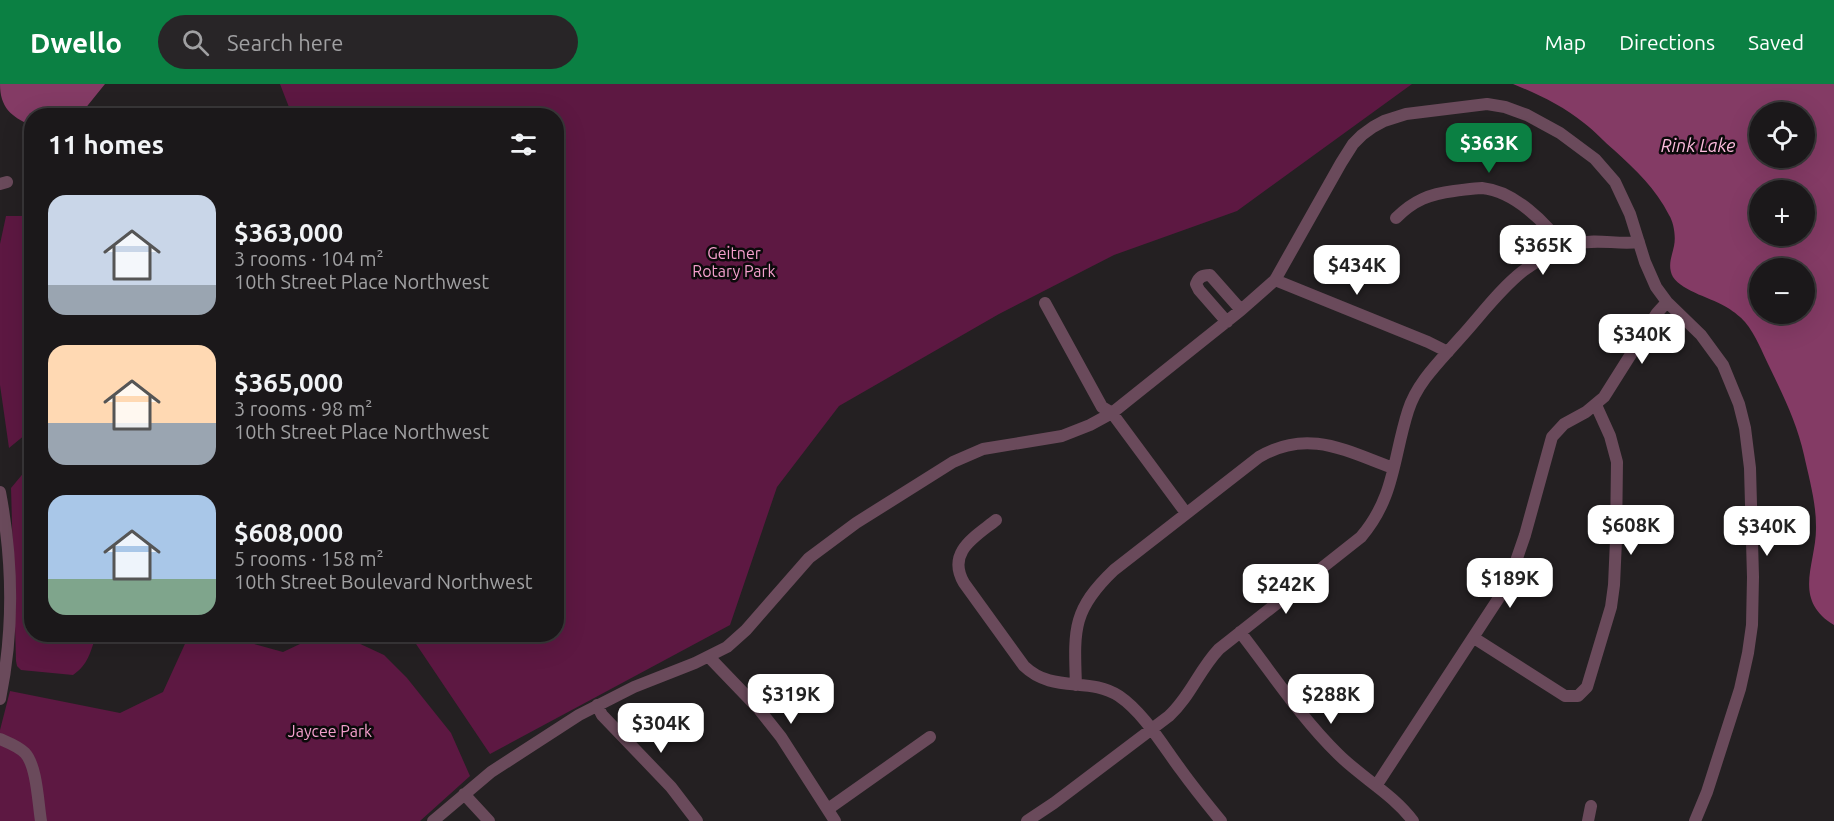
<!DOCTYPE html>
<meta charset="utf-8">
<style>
:root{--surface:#1b181a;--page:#282527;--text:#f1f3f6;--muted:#a0a0a2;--line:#393739;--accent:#0b8043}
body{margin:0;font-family:Ubuntu,sans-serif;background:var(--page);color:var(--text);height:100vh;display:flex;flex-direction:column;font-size:22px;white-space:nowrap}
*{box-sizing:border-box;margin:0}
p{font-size:20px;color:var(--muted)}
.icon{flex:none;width:33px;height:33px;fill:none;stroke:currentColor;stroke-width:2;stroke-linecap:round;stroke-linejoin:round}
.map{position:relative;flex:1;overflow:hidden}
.panel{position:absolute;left:24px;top:24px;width:540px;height:534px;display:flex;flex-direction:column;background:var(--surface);border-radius:24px;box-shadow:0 6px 24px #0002,0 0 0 2px var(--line)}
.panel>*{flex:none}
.buttons{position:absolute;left:1749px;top:18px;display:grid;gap:12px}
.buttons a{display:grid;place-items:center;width:66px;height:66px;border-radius:50%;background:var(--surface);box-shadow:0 6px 24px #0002,0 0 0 2px var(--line);font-size:30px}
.price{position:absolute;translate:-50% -51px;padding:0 14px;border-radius:12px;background:#fff;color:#222;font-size:20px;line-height:39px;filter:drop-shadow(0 2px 3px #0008)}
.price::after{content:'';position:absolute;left:50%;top:36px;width:18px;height:14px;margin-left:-9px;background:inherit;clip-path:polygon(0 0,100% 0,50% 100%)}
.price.on{background:var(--accent);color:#fff}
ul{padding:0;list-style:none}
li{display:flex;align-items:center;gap:18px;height:150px;padding:0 24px}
li span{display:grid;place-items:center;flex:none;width:168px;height:120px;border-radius:18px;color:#555}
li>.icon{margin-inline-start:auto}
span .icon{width:72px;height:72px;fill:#fffc;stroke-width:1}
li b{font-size:26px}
h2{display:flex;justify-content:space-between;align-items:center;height:72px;padding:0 24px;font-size:26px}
header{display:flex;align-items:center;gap:36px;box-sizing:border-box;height:84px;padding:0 30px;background:var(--accent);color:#fff}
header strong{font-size:28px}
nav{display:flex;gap:33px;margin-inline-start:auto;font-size:21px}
.search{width:420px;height:54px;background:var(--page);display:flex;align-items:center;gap:15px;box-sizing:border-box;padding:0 21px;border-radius:33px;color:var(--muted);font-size:22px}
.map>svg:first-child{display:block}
.green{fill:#5d1842}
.water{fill:#843b65;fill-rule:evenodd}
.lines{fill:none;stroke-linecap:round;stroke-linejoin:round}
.minor{stroke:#6a4a5b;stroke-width:12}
.labels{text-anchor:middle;stroke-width:5;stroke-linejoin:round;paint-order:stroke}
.park-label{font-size:16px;fill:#f4a0cd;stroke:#0c0a0b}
.water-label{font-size:18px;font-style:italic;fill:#fdbcdd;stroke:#0c0a0b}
</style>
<header>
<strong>Dwello</strong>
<div class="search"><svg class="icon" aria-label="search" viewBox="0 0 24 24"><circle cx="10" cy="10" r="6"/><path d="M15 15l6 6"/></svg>Search here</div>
<nav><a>Map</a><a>Directions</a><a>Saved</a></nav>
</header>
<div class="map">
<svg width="1834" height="737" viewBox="0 0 1834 737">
<rect width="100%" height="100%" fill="#242022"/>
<path class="green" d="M280 0H1412L1237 127 1114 171 999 230 839 322 777 403 730 541 490 670 410 551 556 550V32L292 31Z
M6 132H32L31 346 9 364 0 301V160Z
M31 380 32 550 96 551C91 567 88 581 73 591L21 586 17 582 16 577 11 404Z
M189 551H221L283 568 319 551H341L384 571 407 594 451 649 470 692 420 737H0V646L10 607 120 629 163 608Z"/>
<path class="water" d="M0 0H105L80 31 32 32 31 41C11 33 0 23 0 0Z
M1513 0H1834V541C1791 515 1817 479 1816 442 1816 418 1809 394 1804 371 1797 339 1783 311 1769 282 1762 268 1756 251 1745 238 1741 233 1734 228 1728 224 1713 214 1683 208 1673 193 1667 182 1672 172 1674 162 1676 153 1674 139 1669 131 1656 105 1636 86 1614 66 1604 58 1595 47 1584 39 1563 22 1538 10 1513 0ZM1760 28H1804V74H1760ZM1760 106H1804V152H1760ZM1760 184H1804V230H1760Z"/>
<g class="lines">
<path class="minor" d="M0 100 7 98
M1396 134C1414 116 1430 110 1454 107 1464 106 1473 104 1482 104 1514 107 1547 139 1563 164
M1275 196 1428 258 1448 268
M1045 219 1102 323 1112 329 1186 429
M1227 238 1199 206 1196 200C1199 193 1202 191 1210 191L1241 226
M0 408C13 477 14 547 0 615
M996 436C975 453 946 468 964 499L1024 582C1053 610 1089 592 1119 612 1144 629 1163 662 1181 686 1194 704 1207 720 1221 737
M1240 548C1272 589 1301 634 1338 670 1362 694 1393 710 1413 737
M1474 554 1565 612H1578L1587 603 1611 523 1614 501 1616 456 1617 378 1610 352 1596 321
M709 573 758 624 781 653 835 737
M1076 601C1074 546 1072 526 1114 486L1259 373C1308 344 1346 367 1393 384
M597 621 602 631 671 703 697 737
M0 655C9 659 18 662 25 669 37 682 38 719 41 737
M1376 702 1504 506 1514 483 1525 451 1552 353 1564 340 1586 328 1604 313 1657 229 1667 218
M464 710 489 737
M828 725 930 653
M433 737 491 688 579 631 634 603 695 579 727 563 746 546 809 474 856 439 953 378 983 365 1062 352 1090 341 1112 329 1241 226 1275 196 1341 79 1353 60 1362 51 1373 43 1384 37 1406 30 1487 20 1505 23 1527 31 1560 49 1595 75 1615 98 1630 130 1645 178 1656 203 1667 218 1701 251 1723 281 1739 320 1745 344 1750 384 1753 493 1752 541 1748 569 1740 605 1707 708 1695 737
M1027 737 1054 719 1169 632C1190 613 1199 586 1219 565L1361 453C1395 413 1393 374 1408 327 1417 298 1441 276 1461 253 1481 231 1499 206 1523 187 1538 176 1558 165 1576 160 1596 154 1618 161 1639 158
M1588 737 1591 722"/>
</g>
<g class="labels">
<g class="park-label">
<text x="734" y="175">Geitner<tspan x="734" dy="18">Rotary Park</tspan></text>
<text x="330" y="653">Jaycee Park</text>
</g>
<g class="water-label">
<text x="1698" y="68">Rink Lake</text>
</g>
</g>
</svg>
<div class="buttons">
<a><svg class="icon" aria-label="locate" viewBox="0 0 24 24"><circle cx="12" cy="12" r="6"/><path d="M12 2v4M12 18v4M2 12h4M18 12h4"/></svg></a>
<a>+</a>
<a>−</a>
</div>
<b class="price on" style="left:1489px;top:90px">$363K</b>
<b class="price" style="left:1543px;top:192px">$365K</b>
<b class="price" style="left:1357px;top:212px">$434K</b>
<b class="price" style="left:1642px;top:281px">$340K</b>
<b class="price" style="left:1631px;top:472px">$608K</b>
<b class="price" style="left:1767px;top:473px">$340K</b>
<b class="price" style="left:1510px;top:525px">$189K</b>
<b class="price" style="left:1286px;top:531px">$242K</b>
<b class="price" style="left:791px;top:641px">$319K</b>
<b class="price" style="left:1331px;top:641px">$288K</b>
<b class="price" style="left:661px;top:670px">$304K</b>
<section class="panel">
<h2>11 homes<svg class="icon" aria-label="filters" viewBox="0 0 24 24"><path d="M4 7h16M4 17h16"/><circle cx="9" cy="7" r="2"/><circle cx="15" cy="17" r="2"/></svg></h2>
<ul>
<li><span style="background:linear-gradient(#c9d6e8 75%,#9aa5b1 0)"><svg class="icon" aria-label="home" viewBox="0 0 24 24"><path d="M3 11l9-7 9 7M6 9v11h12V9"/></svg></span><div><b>$363,000</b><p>3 rooms · 104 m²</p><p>10th Street Place Northwest</p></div></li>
<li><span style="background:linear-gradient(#ffd9b3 65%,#9aa5b1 0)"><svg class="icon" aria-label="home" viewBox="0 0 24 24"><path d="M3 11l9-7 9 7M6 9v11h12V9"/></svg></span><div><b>$365,000</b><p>3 rooms · 98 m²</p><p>10th Street Place Northwest</p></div></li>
<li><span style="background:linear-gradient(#a9c7e8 70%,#7fa58c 0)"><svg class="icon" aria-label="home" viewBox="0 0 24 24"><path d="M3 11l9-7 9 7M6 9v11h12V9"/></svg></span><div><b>$608,000</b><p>5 rooms · 158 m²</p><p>10th Street Boulevard Northwest</p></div></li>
</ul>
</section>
</div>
